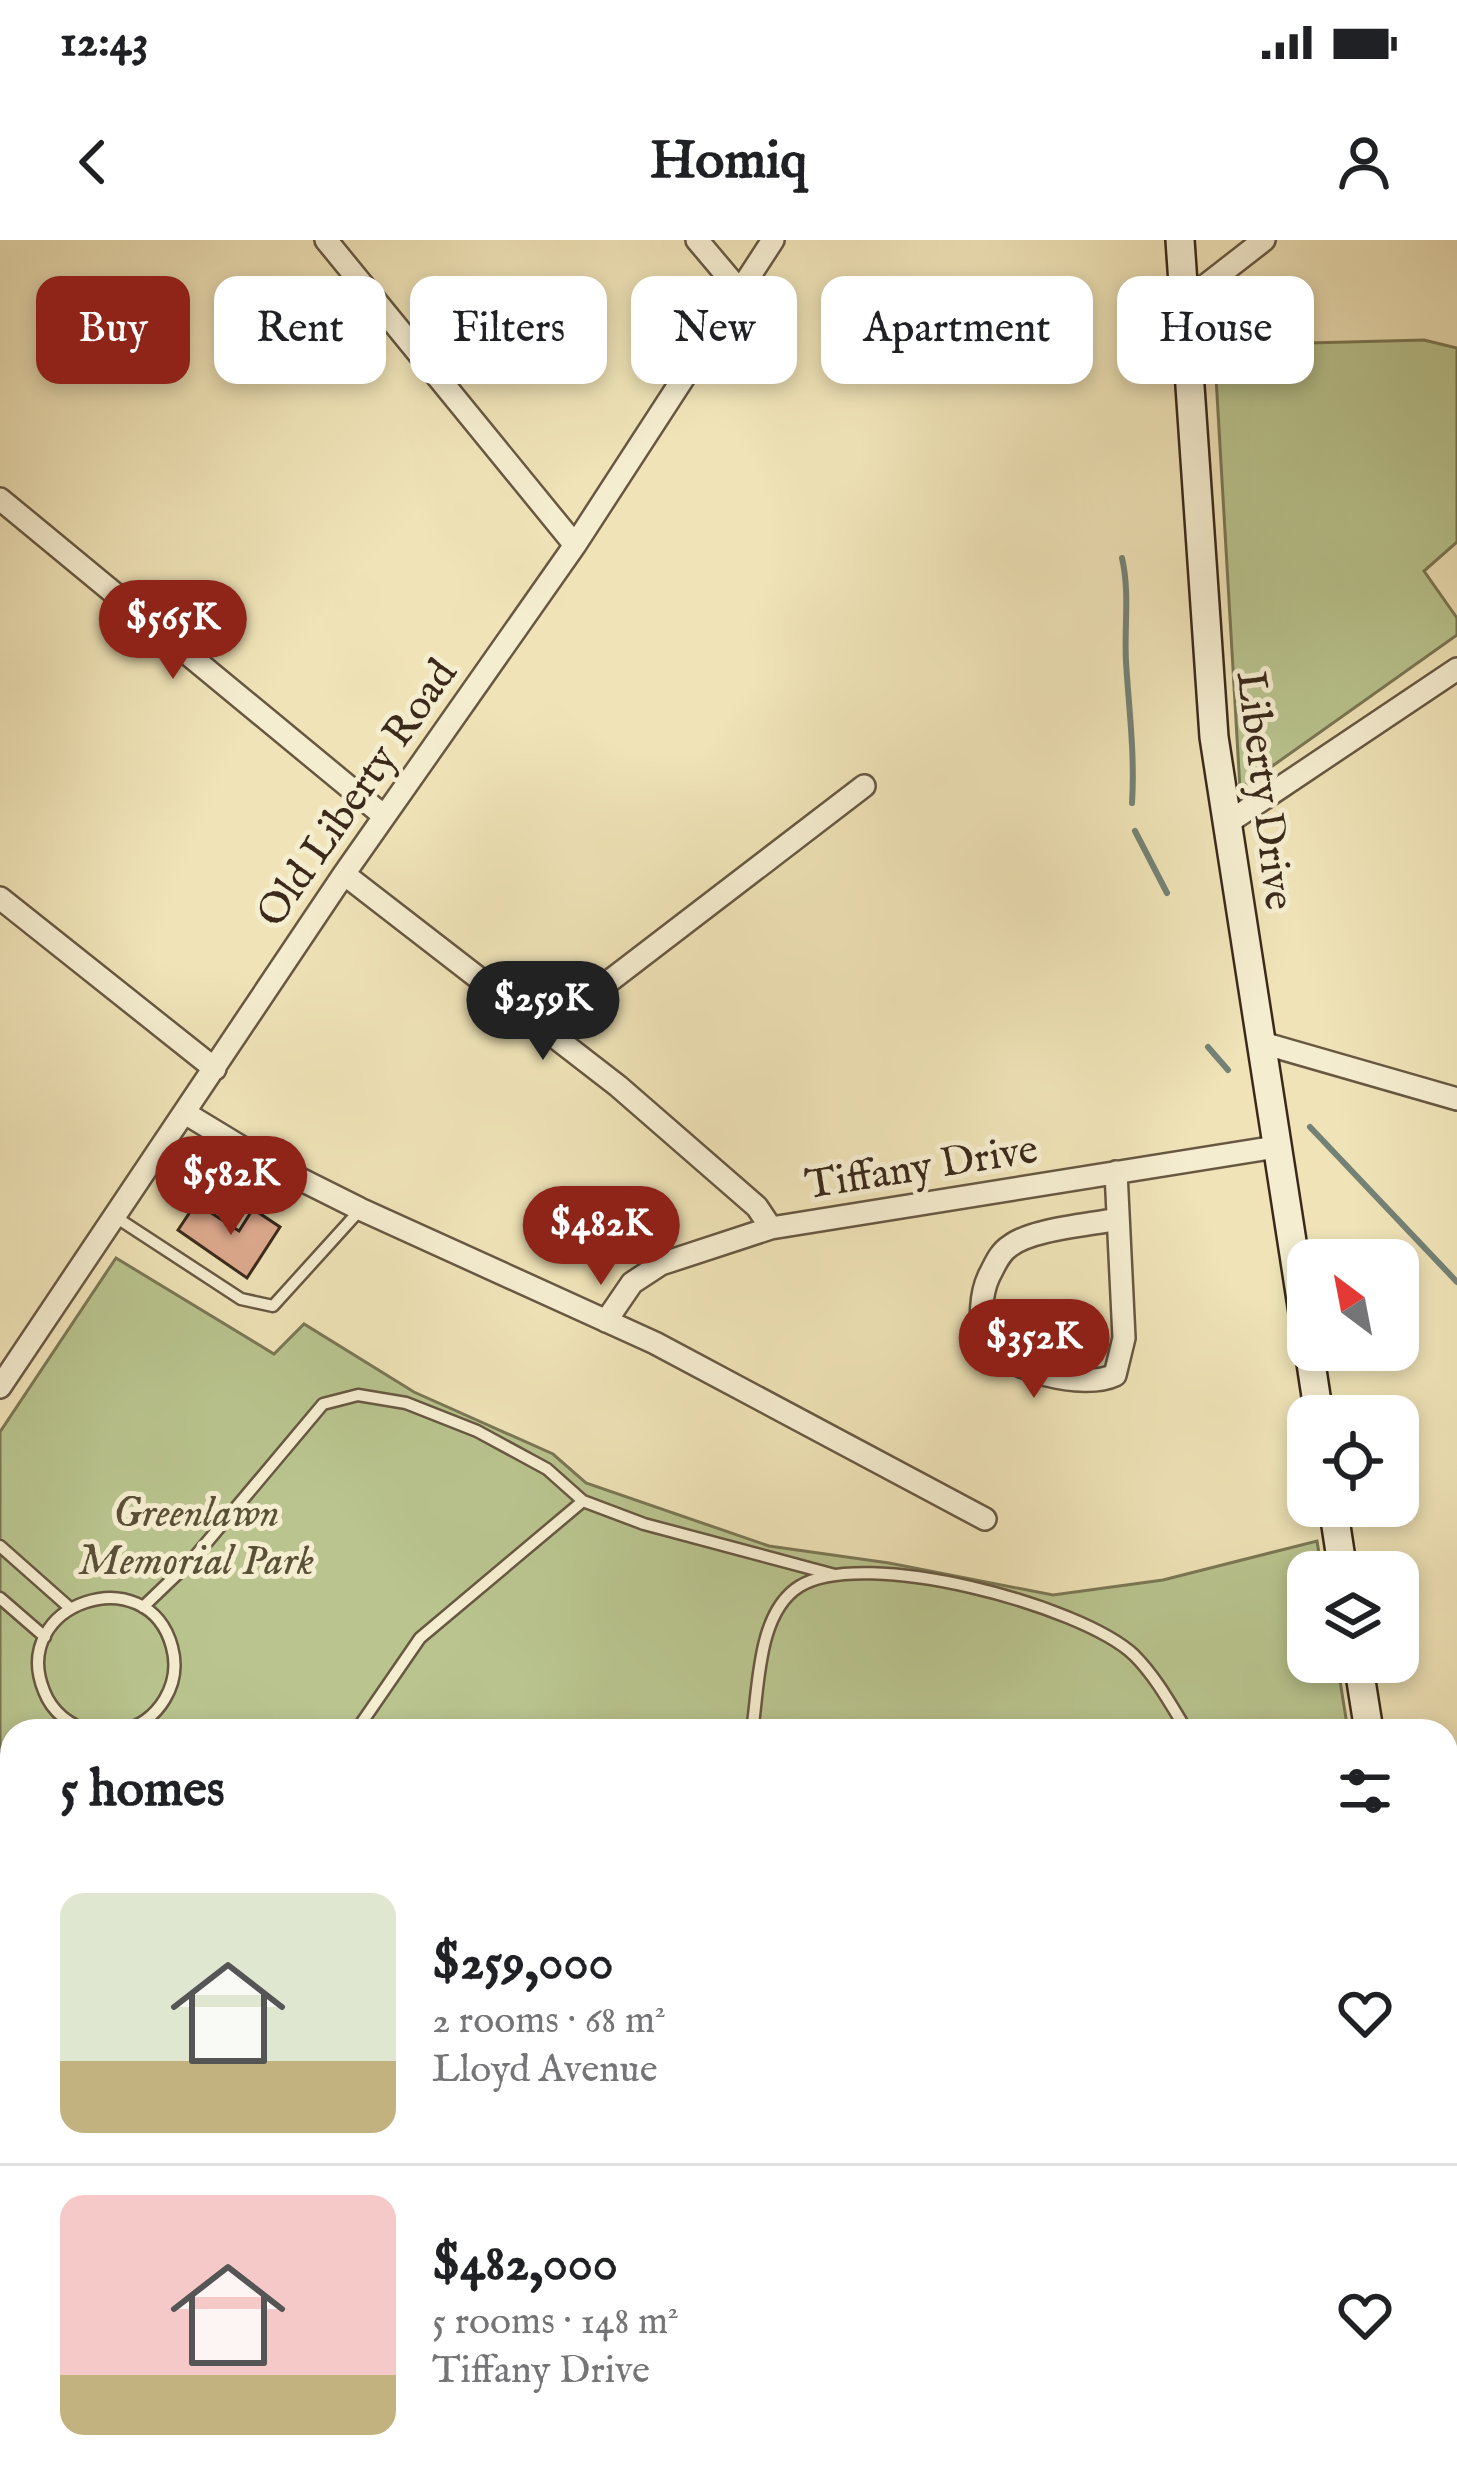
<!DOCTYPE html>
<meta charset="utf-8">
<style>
:root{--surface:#fff;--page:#f6f6f6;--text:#202124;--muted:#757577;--line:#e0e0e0;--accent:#8f2418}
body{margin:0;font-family:"IM FELL English",serif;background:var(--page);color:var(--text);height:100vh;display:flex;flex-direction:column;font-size:45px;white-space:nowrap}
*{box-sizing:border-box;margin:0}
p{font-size:39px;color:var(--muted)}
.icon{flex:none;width:66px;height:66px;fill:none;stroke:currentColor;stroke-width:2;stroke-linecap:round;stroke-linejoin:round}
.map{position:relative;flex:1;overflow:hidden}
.details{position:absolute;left:0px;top:1479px;width:1458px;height:768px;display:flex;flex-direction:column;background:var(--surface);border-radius:36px 36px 0 0;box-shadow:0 6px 18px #0003}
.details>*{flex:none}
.top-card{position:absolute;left:36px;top:36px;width:1386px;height:108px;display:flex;gap:24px}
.needle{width:78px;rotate:328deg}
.controls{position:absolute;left:1287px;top:999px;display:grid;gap:24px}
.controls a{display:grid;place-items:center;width:132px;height:132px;border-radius:24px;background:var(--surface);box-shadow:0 6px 18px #0003;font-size:60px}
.price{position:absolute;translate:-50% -102px;padding:0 27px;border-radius:42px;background:var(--accent);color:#fff;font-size:39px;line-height:78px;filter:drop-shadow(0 3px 6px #0008)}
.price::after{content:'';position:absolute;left:50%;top:72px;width:36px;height:27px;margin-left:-18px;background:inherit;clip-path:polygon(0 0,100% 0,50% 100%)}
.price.on{background:#222;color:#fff}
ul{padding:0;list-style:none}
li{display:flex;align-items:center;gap:36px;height:300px;padding:0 60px}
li+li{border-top:3px solid var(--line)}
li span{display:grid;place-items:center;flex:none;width:336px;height:240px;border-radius:24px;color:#555}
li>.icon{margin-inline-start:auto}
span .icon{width:144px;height:144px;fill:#fffc;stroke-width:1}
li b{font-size:51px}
h2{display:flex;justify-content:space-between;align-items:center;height:144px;padding:0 60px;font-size:51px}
.pill{padding:0 42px;border-radius:24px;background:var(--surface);box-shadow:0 6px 18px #0003;font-size:42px;line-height:108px}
.pill.on{background:var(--accent);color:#fff}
.status{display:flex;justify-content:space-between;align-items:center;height:84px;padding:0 60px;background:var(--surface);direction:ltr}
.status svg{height:33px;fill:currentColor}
header{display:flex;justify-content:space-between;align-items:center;height:156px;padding:0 60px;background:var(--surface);font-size:54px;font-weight:700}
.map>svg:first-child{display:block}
.green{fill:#b9c48e;stroke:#7a7754;stroke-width:3}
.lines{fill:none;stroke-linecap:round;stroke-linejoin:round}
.stream{stroke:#748276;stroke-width:6}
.building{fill:#dda98e;stroke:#3b2a1b;stroke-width:3}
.service-casing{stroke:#685842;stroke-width:15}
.minor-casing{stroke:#685842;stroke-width:26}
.secondary-casing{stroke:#3b2a1b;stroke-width:32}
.service{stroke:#f5edd0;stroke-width:10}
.minor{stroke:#f5edd0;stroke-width:21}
.secondary{stroke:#f5edd0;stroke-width:27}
.labels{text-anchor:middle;stroke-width:10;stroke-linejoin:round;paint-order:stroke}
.street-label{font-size:42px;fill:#3b2a1b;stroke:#f5edd0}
.park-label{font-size:42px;font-style:italic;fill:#5a5038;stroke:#f5edd0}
</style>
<div class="status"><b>12:43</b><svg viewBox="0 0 49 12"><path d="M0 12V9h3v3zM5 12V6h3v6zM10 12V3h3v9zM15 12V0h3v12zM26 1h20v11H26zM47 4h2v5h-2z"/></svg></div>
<header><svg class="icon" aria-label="back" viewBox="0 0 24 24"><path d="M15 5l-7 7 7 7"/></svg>Homiq<svg class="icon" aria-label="person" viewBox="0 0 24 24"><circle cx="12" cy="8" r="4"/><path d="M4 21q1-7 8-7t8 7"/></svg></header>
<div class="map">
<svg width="1457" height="2247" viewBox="0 0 1457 2247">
<rect width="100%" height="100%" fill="#efe3b7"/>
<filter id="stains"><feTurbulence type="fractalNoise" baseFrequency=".00167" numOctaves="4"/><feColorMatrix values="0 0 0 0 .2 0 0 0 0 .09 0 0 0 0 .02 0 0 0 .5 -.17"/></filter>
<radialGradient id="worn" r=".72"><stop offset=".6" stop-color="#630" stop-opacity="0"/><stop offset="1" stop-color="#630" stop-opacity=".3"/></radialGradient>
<path class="green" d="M1279 79 1309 103 1424 100 1457 108V302L1424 331 1457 378V395L1240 549 1214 103Z
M116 1018 274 1114 304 1084 414 1152 553 1214 586 1243 769 1306 889 1323 1053 1355 1163 1340 1317 1301 1322 1332H1308V1422H1337L1348 1491H12V1570L0 1556V1192Z"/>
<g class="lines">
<path class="stream" d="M1122 318C1130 353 1124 387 1126 422 1129 470 1135 515 1132 563
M1135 591 1167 653
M1208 807 1228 830
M1310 887 1457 1042"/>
</g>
<path class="building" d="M196 963 239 991 253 969 280 987 247 1038 178 990Z"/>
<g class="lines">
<defs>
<path id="service" d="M114 976 241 1059 273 1066 360 970
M0 1306 70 1368
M0 1358 45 1397
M143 1367 192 1320 323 1164 358 1155 406 1163 477 1191 547 1229 583 1261 644 1284 835 1335
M91 1491C70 1486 52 1472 44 1451 8 1363 148 1317 172 1407 182 1444 159 1482 121 1491
M356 1491 420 1398 583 1261
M752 1491C759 1447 757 1372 800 1346 864 1307 1081 1365 1134 1415 1156 1437 1171 1465 1187 1491"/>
<path id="minor" d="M326 0 575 305
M697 0 740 51
M1183 63 1264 0
M0 259 384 576
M1226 584 1457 429
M344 634 618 846 757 967 771 988
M0 658 215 829
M550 792 590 756 864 546
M1259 802 1457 859
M185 873 264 921 360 969 655 1103 985 1279
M1116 932 1124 1098 1115 1135C1084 1150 1005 1131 987 1100 978 1083 981 1053 989 1036 995 1025 999 1013 1010 1006 1032 989 1089 985 1118 979
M606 1081 632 1043 661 1024 771 988 1276 907
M0 1147 344 634 575 305 773 0
M0 1647 12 1664
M0 2001 12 2008
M444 2235 453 2247
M675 2235 695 2247
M26 2247 34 2235
M241 2247 250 2235
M823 2247 837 2235"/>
<path id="secondary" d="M1180 0 1214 497 1308 1105
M1309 1110 1319 1176
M1333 1266 1343 1332
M1358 1422 1369 1491
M1399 2235 1413 2247
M1242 2247 1248 2235
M1322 2247 1327 2235"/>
</defs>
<use href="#service" class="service-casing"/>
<use href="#minor" class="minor-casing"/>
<use href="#secondary" class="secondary-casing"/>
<use href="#service" class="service"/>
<use href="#minor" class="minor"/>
<use href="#secondary" class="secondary"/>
</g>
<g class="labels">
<g class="street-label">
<text transform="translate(1267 550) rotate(83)" y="15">Liberty Drive</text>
<text transform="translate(355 552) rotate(-55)" y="15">Old Liberty Road</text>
<text transform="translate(921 925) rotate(-9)" y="15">Tiffany Drive</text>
</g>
<g class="park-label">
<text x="196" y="1286">Greenlawn<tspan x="196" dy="48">Memorial Park</tspan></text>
</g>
</g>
<rect width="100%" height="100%" filter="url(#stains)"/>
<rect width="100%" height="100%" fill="url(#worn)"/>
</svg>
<div class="controls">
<a><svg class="needle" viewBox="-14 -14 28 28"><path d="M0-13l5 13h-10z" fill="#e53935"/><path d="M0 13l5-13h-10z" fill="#757577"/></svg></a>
<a><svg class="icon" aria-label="locate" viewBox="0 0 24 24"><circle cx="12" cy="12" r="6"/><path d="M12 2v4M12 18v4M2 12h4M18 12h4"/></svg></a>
<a><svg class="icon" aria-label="layers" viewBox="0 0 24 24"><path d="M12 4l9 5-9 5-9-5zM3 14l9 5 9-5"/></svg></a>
</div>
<b class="price" style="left:173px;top:442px">$565K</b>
<b class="price on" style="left:543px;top:823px">$259K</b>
<b class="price" style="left:231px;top:998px">$582K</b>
<b class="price" style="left:601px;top:1048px">$482K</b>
<b class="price" style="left:1034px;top:1161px">$352K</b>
<div class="top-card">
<a class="pill on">Buy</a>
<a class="pill">Rent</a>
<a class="pill">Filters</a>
<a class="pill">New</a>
<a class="pill">Apartment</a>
<a class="pill">House</a>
</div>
<section class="details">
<h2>5 homes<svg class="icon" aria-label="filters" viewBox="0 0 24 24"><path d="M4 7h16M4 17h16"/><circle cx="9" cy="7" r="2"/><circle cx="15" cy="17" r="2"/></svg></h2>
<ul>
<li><span style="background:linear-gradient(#dfe7d0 70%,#c2b280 0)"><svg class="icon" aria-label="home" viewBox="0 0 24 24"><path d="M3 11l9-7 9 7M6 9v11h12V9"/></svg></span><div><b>$259,000</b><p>2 rooms · 68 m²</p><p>Lloyd Avenue</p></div><svg class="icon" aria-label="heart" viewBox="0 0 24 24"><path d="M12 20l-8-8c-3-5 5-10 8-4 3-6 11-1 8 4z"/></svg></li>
<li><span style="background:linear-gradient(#f6c9c9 75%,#c2b280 0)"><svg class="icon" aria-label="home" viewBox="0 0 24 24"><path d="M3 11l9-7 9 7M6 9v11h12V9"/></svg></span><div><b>$482,000</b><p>5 rooms · 148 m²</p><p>Tiffany Drive</p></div><svg class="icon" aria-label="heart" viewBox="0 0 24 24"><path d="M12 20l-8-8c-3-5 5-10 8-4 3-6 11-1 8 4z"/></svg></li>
</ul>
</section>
</div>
